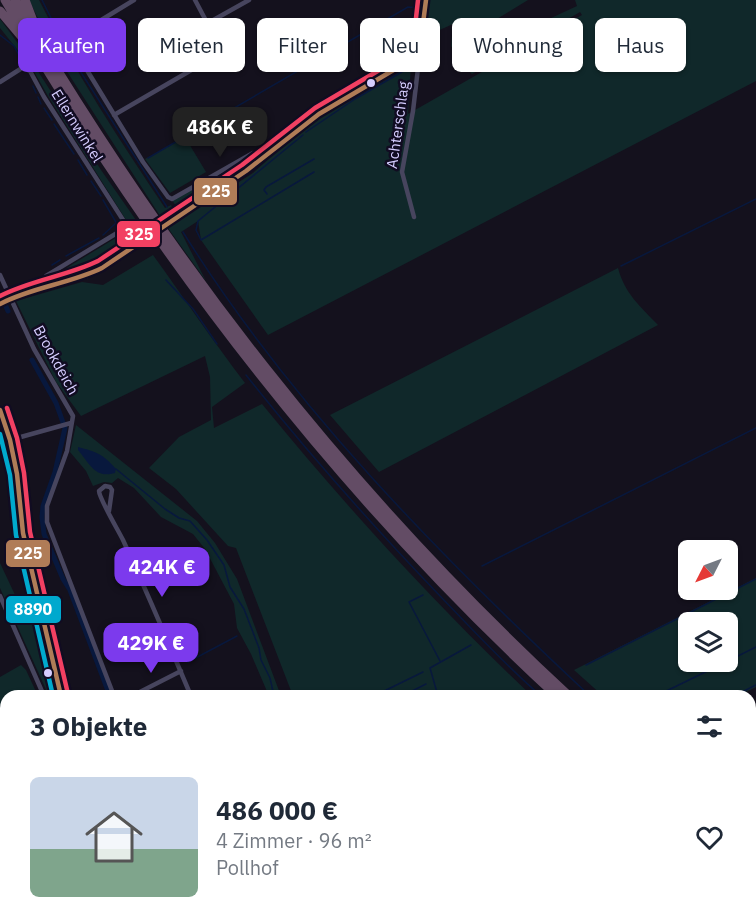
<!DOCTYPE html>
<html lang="de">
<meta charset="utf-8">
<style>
:root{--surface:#fff;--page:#f6f6f7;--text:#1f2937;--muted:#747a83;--accent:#7c3aed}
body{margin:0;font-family:"IBM Plex Sans",sans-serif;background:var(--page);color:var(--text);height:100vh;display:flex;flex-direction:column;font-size:22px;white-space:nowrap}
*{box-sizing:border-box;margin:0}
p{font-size:20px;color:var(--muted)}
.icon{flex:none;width:33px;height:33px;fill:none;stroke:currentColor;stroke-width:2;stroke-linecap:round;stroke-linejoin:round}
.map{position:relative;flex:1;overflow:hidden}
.panel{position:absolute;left:0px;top:690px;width:756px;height:234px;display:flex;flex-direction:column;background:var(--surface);border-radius:18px 18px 0 0;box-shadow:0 2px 4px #0004}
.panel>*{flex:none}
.hud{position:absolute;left:18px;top:18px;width:720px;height:54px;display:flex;gap:12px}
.needle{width:39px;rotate:228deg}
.buttons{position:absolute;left:678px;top:540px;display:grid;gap:12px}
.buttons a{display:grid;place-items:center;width:60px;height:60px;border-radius:9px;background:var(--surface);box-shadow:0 2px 4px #0004;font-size:30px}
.price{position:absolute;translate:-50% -51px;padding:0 14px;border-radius:12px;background:var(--accent);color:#fff;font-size:20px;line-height:39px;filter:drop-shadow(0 2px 3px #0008)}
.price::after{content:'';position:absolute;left:50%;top:36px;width:18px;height:14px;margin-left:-9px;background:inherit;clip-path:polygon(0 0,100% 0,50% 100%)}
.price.selected{background:#222;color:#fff}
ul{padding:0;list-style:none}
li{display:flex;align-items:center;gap:18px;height:150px;padding:0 30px}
li span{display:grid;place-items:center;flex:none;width:168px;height:120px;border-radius:9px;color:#555}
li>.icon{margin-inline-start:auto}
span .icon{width:72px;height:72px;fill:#fffc;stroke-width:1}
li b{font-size:26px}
h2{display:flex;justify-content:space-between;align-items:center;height:72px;padding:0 30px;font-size:26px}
.tag{padding:0 21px;border-radius:9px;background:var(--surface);box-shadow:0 2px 4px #0004;font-size:21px;line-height:54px}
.tag.selected{background:var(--accent);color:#fff}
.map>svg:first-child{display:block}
.green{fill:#10282a;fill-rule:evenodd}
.water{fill:#08183d}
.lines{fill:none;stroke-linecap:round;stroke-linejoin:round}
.stream{stroke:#08183d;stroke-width:1.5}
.canal{stroke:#08183d;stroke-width:5}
.minor{stroke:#47455e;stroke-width:4.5}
.secondary{stroke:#555271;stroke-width:7}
.motorway{stroke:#634c65;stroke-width:9}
.minor-bridge{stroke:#47455e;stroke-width:4.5}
.bus-1-casing{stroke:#110c22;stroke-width:9}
.bus-2-casing{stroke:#110c22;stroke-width:9}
.bus-3-casing{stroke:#110c22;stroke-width:9}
.bus-1{stroke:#b07c57;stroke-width:4.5}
.bus-2{stroke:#00a9ce;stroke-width:4.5}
.bus-3{stroke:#f24062;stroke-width:4.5}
.bus-dot{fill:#d5cdff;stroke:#110c22;stroke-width:2}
.labels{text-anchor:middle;stroke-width:5;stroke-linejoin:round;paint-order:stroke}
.street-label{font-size:15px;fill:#d5cdff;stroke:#110c22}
.line-badge{stroke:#110c22;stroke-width:2}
.badge-label{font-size:16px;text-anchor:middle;font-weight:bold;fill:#fff}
</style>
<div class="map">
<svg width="756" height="924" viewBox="0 0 756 924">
<rect width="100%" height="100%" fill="#14111d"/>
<path class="green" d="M29 0H39C75 72 120 141 165 208L171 205 176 214 164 222 55 53Z
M429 0H528L451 47 453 24 424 37Z
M575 0H756V81L268 335 201 240 198 221 181 232 206 281 168 228 253 173 307 125 411 64 408 114 582 15 580 12 472 74 458 61 577 6Z
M0 19 34 65 101 170 145 233 109 259 83 272 49 282 50 278 124 233 128 223 48 96 32 68 0 28Z
M185 137 206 172 170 193 145 159Z
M251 156 255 160 245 169 180 212 172 200Z
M153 255C184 298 213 341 245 383L212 407 214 428 262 404C346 507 436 605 532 696H293L236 548 228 546 176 489 149 468 179 437 211 420 210 377 205 356 81 416 56 382 16 301 82 282 103 285Z
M618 268C625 294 640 306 658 325L379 472 330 415Z
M76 425 197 521 215 543 237 579 281 696H269L251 654 237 628 234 604 205 549 193 534 161 517 134 488 118 478 112 483 104 482 93 486 86 471 70 452Z
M0 563 16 597 31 595 54 696H49L0 588Z
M756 578V687L738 696H603L574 670ZM728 622V662H688V622Z
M21 665 26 670 38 696H6V908L0 882V677Z
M371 918H537L526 924H374Z"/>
<path class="water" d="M78 447C97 452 103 454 116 469L115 473C95 479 90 464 78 450Z"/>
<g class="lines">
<path class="stream" d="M42 0 68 52 167 207
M0 35 14 46 21 59 25 60
M33 86 36 93
M38 97 41 104
M44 108 52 120
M54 124 74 154
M306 132 355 99 407 69
M303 135 198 221 196 230 201 240 314 172
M148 158 408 7 419 8
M78 160 87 175
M91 181 101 196
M267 194 264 190 266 187 314 159
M103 200 117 224
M183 232C290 404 442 558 590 696
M103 235 116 223
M66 256 99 238
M52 265 60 260
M621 266 756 199
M166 280 193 309 217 344
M246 375C307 452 372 525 440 596 473 630 505 665 541 696
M116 469 165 509 179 518 190 521 207 540 224 565 230 587 244 609 259 648 261 660 270 678 274 696
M482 566 756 428
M423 595 409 602 440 661
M728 661 756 647
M188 662 237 636
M586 665 756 579
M374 696 423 672
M402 696 426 684
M438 696 430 668 471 645
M525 696 528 695
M656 696 726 662
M734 696 756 685
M750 735 756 732
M751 809 756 806
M750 832 756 836
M750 876 756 881"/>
<path class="canal" d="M0 293 8 311
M32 360 56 403 65 428 55 472 43 506 42 517 44 534 63 579 70 590 110 696
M179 918 180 924"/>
<path class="minor" d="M134 0 70 39 71 44 143 162 168 197 172 199 253 153 263 159
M208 23 249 0
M0 82 22 68 30 71 44 97 125 223 122 230 46 276 44 288
M114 115 219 54 221 49 195 0
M180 216 246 171 319 114 419 55
M414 217 402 172 413 111 426 0
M0 275 34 349 73 416 67 451 47 506V522L114 696
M0 304 20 293 87 276 143 241
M10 440 71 423
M109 511 112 490 110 487 105 486 99 491C99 498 118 530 123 540 147 592 169 644 191 696
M0 596 44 696
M132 696 181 671
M0 896 6 917
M149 918 150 924
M186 918 187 924
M280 918 282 924
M290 924 291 918"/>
<path class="secondary" d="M0 410 10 440 17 474 23 533 61 696
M88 924V918"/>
<path class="motorway" d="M5 0C156 257 338 494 557 696
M15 0C168 260 347 491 569 696
M25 0 35 26
M0 11 22 37
M750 849 756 853
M750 859 756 863"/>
<path class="minor-bridge" d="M143 241 180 216"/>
<defs>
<path id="bus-1" d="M419 55 426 0
M0 304C32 287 69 284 102 268L246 171 319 114 419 55
M0 410 10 440 17 474 23 533 61 696"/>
<path id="bus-2" d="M0 434 10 475 16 535 53 696"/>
<path id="bus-3" d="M412 54 418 0
M0 296C31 280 67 276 98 261L242 165 315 108 415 49
M7 408 17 438 24 473 30 532 68 694"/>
</defs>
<use href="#bus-1" class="bus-1-casing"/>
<use href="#bus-2" class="bus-2-casing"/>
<use href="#bus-3" class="bus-3-casing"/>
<use href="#bus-1" class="bus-1"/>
<use href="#bus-2" class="bus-2"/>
<use href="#bus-3" class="bus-3"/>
</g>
<g class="bus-dot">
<circle cx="371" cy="83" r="5"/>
<circle cx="48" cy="673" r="5"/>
</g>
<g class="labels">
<g class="street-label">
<text transform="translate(398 125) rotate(-82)" y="5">Achterschlag</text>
<text transform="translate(77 126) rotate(58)" y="5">Ellernwinkel</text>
<text transform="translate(56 360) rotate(61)" y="5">Brookdeich</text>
</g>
</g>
<g class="line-badge">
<rect x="193" y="177" width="45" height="29" rx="6" fill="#b07c57"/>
<rect x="116" y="220" width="45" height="28" rx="6" fill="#f24062"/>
<rect x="5" y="539" width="46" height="29" rx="6" fill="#b07c57"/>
<rect x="5" y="595" width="57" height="29" rx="6" fill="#00a9ce"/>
</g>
<g class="badge-label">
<text x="216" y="197">225</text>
<text x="139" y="240">325</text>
<text x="28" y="559">225</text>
<text x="33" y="615">8890</text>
</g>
</svg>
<div class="buttons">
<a><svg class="needle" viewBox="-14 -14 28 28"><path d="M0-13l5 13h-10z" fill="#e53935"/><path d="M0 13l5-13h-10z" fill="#747a83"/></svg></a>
<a><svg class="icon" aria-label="layers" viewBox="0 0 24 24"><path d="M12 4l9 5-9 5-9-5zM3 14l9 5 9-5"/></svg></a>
</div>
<b class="price selected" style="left:220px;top:158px">486K €</b>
<b class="price" style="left:162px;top:598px">424K €</b>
<b class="price" style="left:151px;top:674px">429K €</b>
<div class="hud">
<a class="tag selected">Kaufen</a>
<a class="tag">Mieten</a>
<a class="tag">Filter</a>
<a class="tag">Neu</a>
<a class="tag">Wohnung</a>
<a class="tag">Haus</a>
</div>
<section class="panel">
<h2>3 Objekte<svg class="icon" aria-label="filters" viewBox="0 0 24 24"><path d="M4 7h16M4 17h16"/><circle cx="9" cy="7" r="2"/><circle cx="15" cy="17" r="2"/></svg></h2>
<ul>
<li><span style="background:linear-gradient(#c9d6e8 60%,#7fa58c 0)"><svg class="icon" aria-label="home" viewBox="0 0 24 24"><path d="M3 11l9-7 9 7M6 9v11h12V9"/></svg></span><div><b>486 000 €</b><p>4 Zimmer · 96 m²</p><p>Pollhof</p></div><svg class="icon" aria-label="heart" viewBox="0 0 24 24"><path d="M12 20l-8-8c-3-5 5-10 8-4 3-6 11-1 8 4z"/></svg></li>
</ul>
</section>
</div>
